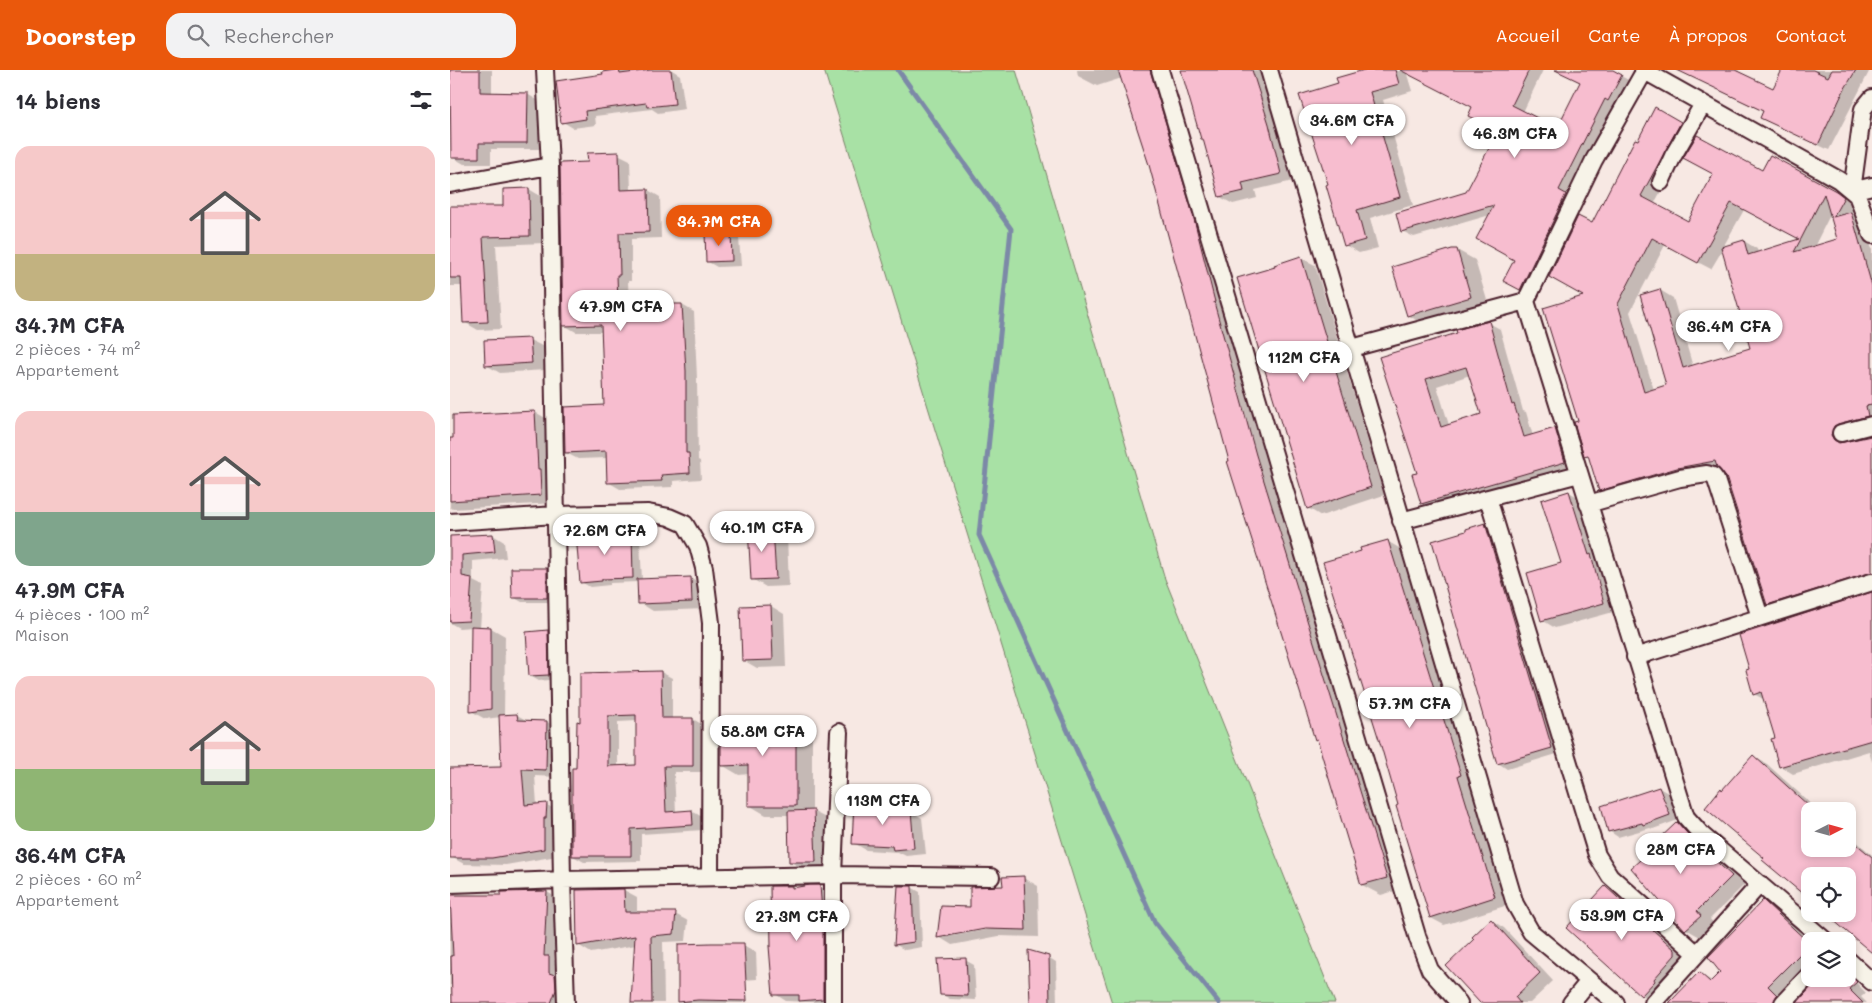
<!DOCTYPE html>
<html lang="fr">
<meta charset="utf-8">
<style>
:root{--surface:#fff;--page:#f2f2f3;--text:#2b2b33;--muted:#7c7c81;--accent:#ea580c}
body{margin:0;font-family:Mali,sans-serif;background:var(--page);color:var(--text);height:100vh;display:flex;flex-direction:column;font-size:19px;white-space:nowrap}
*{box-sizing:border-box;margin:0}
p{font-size:16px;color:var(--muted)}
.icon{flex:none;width:28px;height:28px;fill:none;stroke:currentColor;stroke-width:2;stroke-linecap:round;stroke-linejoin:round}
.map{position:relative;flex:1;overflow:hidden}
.panel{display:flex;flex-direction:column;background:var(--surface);width:450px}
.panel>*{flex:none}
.needle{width:32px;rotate:84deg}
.fabs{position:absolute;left:1351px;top:732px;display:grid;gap:10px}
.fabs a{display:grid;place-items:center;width:55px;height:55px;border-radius:10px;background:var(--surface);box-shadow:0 2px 8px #0003;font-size:25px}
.price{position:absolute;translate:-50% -42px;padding:0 11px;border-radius:18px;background:#fff;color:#222;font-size:16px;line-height:32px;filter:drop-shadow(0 1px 2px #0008)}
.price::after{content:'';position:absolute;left:50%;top:30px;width:15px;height:11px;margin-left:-8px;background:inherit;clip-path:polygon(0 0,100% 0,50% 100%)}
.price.active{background:var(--accent);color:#fff}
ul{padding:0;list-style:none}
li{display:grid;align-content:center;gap:10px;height:265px;padding:0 15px}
li span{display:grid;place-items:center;height:155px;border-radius:15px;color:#555}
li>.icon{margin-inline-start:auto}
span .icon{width:90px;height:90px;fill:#fffc;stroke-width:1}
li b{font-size:21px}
h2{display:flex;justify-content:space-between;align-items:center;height:60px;padding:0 15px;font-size:21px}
header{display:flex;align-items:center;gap:30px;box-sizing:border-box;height:70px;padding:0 25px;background:var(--accent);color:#fff}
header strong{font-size:24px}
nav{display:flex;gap:28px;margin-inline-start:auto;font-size:18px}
.search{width:350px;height:45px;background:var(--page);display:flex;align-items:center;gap:12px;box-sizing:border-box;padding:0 18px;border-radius:15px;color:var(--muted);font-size:19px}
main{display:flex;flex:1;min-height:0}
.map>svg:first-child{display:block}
.green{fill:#a8e1a5;stroke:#798068}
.shadow{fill:#0003;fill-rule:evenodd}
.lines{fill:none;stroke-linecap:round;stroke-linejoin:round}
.stream{stroke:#7c89a7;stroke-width:5}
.building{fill:#f7bdcf;stroke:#4a1f2b;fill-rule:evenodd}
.minor-casing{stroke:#4a1f2b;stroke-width:20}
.minor{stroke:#f7f3e8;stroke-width:16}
</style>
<header>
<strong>Doorstep</strong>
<div class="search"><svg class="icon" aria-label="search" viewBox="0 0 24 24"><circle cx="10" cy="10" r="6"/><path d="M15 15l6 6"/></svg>Rechercher</div>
<nav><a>Accueil</a><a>Carte</a><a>À propos</a><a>Contact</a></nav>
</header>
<main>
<section class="panel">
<h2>14 biens<svg class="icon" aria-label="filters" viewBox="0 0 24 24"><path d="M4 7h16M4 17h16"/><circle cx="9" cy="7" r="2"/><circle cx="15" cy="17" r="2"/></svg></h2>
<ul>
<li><span style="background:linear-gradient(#f6c9c9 70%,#c2b280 0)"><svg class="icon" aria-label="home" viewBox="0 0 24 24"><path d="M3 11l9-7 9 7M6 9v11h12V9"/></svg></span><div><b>34.7M CFA</b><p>2 pièces · 74 m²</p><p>Appartement</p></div></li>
<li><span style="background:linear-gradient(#f6c9c9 65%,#7fa58c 0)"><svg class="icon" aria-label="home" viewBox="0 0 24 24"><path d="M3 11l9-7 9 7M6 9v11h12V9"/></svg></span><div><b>47.9M CFA</b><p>4 pièces · 100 m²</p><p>Maison</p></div></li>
<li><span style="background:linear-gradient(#f6c9c9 60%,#8fb573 0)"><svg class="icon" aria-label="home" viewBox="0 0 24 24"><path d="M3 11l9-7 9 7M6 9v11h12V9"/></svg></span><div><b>36.4M CFA</b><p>2 pièces · 60 m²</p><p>Appartement</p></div></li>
</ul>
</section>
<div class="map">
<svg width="1422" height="933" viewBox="0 0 1422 933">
<rect width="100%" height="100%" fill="#f7e8e3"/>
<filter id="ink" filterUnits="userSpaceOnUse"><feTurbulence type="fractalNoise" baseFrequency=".02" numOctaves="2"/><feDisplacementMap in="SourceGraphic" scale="10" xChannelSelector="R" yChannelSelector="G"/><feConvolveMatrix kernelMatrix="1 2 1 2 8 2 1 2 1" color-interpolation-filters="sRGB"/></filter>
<g filter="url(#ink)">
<path class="green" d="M374 0H566L715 509 885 933H662Z"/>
<path class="shadow" d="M2 0H42V24H77L89 31V79H41V94H14L2 87Z
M153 0H185V3L222 0 230 5 235 39 208 43 202 39 145 46 146 55 123 58 113 52 154 5Z
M627 0H715L955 818 931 825 912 815 781 392 700 94 672 8 647 16 628 6Z
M732 0H812L832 62 843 111 805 120 807 128 783 134 770 127 755 70Z
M918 0 956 1 962 21 933 30 963 135 920 148 928 178 909 183 895 175Z
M965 0H1093L1073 42 1108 60 1131 13 1106 0H1160L1182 12 1082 225 1066 217V190L1040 145 964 167 952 161 1017 123 1049 61 1023 37Z
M1241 0H1289L1287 3 1324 20 1333 0H1420L1379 80 1311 48 1314 42 1250 11Z
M1205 39 1244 60 1204 134 1239 153 1313 101 1386 122 1406 135 1401 144 1414 151 1422 180V355L1394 367V374L1422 368V513L1331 542 1318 534 1277 406 1271 400 1241 405 1163 427 1150 420 1140 387 1136 385 1129 352 1136 226 1143 155ZM1294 140 1352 170 1308 183 1307 179 1294 171 1273 177ZM1381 143 1389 170 1364 177ZM1215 175 1261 199 1273 179 1302 279 1243 297 1223 228 1210 220 1218 316 1204 320 1180 242Z
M168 84 180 90 181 121 198 120 210 127 211 168 181 169V211H178L179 235H232L244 242 247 308 248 390 250 391 251 409 223 411V417L170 419 158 412 157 388 128 389 116 383 155 336 152 262H126L114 255 139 93Z
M79 119 92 127 94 173 46 175 51 259 28 260 14 252 12 216H0V137H54Z
M280 163 289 168 291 196 267 197 258 192Z
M1007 180 1025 190 1039 237 976 256 958 245Z
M851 188 865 195 934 425 871 446 858 438 827 198Z
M1039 253 1050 259 1073 341 1076 342 1083 366 1105 359 1116 366 1126 398 984 440 972 433 968 404 931 288ZM1020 305 1032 345 999 355 987 316Z
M80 270 94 277 95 300 50 303 36 295Z
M85 342 99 350 104 433 3 439 0 437V369H5L4 346Z
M1119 422 1133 430 1167 541 1105 558 1092 550 1112 494Z
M1035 455 1044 460 1110 683 1057 699 1048 693Z
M323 458 337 466 339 516 316 517 302 509 300 460Z
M147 463 151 465 181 464 190 470 192 510 240 508 254 516 255 539 203 541 190 533 188 512 160 513V515L140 517 131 512Z
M43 465 54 472 56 488 23 491V511L33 516 30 558H41L55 566 54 646 67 645 78 651 97 652 110 659 109 707 85 706 87 735H97L110 742 107 786 56 795 14 794 1 787 52 698 51 647 35 649 21 641 22 557 9 558 0 553V467Z
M937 471 951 479 1024 713 1021 714 1058 835 994 855 981 848 913 482Z
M96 499 105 505 106 532H72L63 527Z
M1422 524V692L1419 681 1343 704 1330 696 1326 669 1315 630 1304 624Z
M321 536 334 544 336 597 307 598 293 590Z
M98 561 106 566 107 609 89 611 80 606Z
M211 602 222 608V649H243L253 655V702H224L226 742 242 741 252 747 253 760 191 764V791L134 792 123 786 131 653V604ZM187 651V696L168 697V652Z
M346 650 362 660V741L378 749 379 799H354L340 792 339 745H316L299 735V704L289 705 272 695Z
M1304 687 1317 694 1369 741H1360V779H1398V764L1422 785V882L1377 844H1398V806H1360V829L1316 788 1273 721Z
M1209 718 1218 723 1228 750 1203 759 1200 758 1168 767 1159 761Z
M460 741 472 748 476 784 456 786 448 782 416 780 404 773Z
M1227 753 1241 761 1258 781 1295 814 1260 849 1264 854 1250 867 1236 859 1210 774Z
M553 808H574L588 816 589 867 549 866 502 875 489 867 521 838 554 818ZM541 857V859L502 866V864Z
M341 817 345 819 369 817 381 823 384 933 336 931 325 924 322 877Z
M461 817 470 822 472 877 455 880 446 875Z
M1155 817 1164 823 1234 886 1201 930 1192 925 1118 858Z
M174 820 187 827V843L225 844 238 851 236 871 213 872 214 933H182L186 875 141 883 128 875Z
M97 822 107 828 104 890 109 893 114 933H4V915H0V827L52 826V823Z
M1313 832 1326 839 1360 871V894L1330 924 1339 933H1221L1250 904 1262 911 1272 902Z
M1041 850 1054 858 1103 911 1080 933H1032L1026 869Z
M293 875 306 882 307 909 293 910V933H233L229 931Z
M598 887 606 892 607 933H581Z
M515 890 524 895 526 930 500 929 491 924Z
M1398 904 1416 923 1411 927 1417 933H1348L1371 909H1398Z"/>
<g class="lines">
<path class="stream" d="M448 0 561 159 529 465 705 853 769 933"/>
</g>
<path class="building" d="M0 0H30V22L78 23 77 73H29V88H1Z
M165 0H169L170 4 201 0H221L225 34 197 37 196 33 135 41 136 49 111 53 106 11 153 4 152 2Z
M668 0H700L742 141 765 232H764L806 385 937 808 911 815 867 669 865 670 777 391H779L699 95Z
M731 0H802L819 54 831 104 792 113 794 121 769 127 753 69H751Z
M914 0H945L949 14 920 22 950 127 907 140 915 170 894 176 876 115 878 114 849 25 888 13 886 8Z
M950 0H1079L1062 35 1107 58 1130 12 1105 0H1163L1172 5 1158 31 1155 29 1109 120 1116 124 1070 220 1053 211 1064 190 1026 169 1044 135 951 162 946 143 1016 122 1048 61 1018 46 1022 37Z
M1227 0H1285L1323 18 1332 0H1363L1378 7 1382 0H1406L1394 20 1368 75 1310 48 1313 41Z
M1205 37 1231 52 1191 126 1238 151 1263 104 1233 88 1247 65 1312 100 1320 85 1386 121 1394 127 1383 147 1401 142 1422 216V335L1416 336 1418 346 1388 354 1384 356 1381 365 1384 370 1389 373 1421 366 1422 371V502L1317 535 1276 407 1267 397 1265 391 1227 398 1149 421 1138 385 1134 386 1124 352 1128 351 1093 238 1133 226 1099 207 1128 146 1142 153 1185 69 1188 70ZM1374 124 1387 169 1344 182 1351 169ZM1281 133 1349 169 1298 185 1294 170 1271 177 1300 278 1233 298 1210 219 1190 225 1216 315 1194 322 1168 234 1202 168 1248 193Z
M169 82 170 120 198 119 199 162 169 163 170 205H167L168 234H232L236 301V383H239L240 403 211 405 212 411 157 413 156 381 115 383 114 337 154 335 151 255 113 256 110 93 138 92 137 83Z
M79 118 80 166 33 167 38 252 13 253 11 208H0V136H53V119Z
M281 161 282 191 256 192 255 163Z
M1002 179H1007L1021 227 957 246 942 197Z
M851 186 921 417 857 439 787 208 825 197 824 195Z
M1039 251 1062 335 1064 334 1074 367 1105 358 1115 392 971 434 962 404 967 403 929 287 1007 263 1006 260ZM1016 297 1031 344 991 357 976 309Z
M80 268 82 293 35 296 34 270Z
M85 341 88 399H90L91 425 0 431V368H3V345Z
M1119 421 1139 485 1141 484 1154 533 1091 551 1077 503 1111 493 1091 430Z
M1035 453 1102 678 1047 694 982 471 1016 461V459Z
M323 457 326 509 301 510 298 458Z
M148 462V464L182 463 183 508 152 509V511L130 513 126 464Z
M43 464 45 482 12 485V506L22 508 19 551 0 552V466Z
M938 470 1011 705 1008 706 1045 827 980 848 946 736 948 735 931 676 873 492 911 481 910 478Z
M61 498H97V528H62Z
M241 507 242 532 188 534 187 509Z
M1422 522V670L1329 697 1321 669 1325 668 1311 622 1303 625 1296 600 1299 599 1289 565Z
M321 535 323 590 292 591 290 536Z
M21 556 41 557V639L20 642Z
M98 560 99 605 79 606 76 562Z
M211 601 212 648H243V696H214L216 742 242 740 243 755 181 759V786H122V698H126L127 651 130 652V603ZM186 645V695L158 696V646Z
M67 644 68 650 97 651 96 700 72 699 75 735 97 733 96 748H94V779L42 788H0V698L51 697 49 645Z
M271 647 346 649V736H298V695L271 696Z
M1303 685 1360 737V779H1398V767L1422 787V883L1376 844H1398V806H1360V830L1312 790 1314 788 1255 738 1271 718 1272 720Z
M1209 717 1220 745 1193 755 1192 753 1158 762 1151 736Z
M404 732 438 734 461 740 464 778 443 780 442 776 402 774Z
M364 740 366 792H339L338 741Z
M1227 752 1245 772 1282 806 1247 841 1251 846 1235 860 1181 798 1208 774 1206 772Z
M574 806 576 860 535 859 487 868 491 836 520 837V817L553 816 552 807Z
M360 815H370L373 855V929L349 931V925H323L319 876H321L320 816H342V818Z
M448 816H462L464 872 444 875Z
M1155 816 1225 880V885L1204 909 1205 911 1191 926 1116 858Z
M174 819 175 842H226L224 864 201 866 202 933H181L185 866 127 876 126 820Z
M97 821 94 886H99V903L105 905 106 920 101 933H2L1 886H3L0 825H51V822Z
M1313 830 1360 874 1318 916 1327 925 1323 933H1219L1249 902 1260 912 1270 902 1258 887Z
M1041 849 1090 903 1065 927 1070 933H1030L996 896 1024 869 1022 867Z
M261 873H294L297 931 248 930 228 932V874Z
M578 880 599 886 600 933H580Z
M516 888 518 926 490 925 487 889Z
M1368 909H1404L1407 912 1399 919 1413 933H1347Z"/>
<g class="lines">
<defs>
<path id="minor" d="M95 0 100 96
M710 0 968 869 980 900 1009 933
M819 0 1065 834 1081 862 1166 933
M1193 0 1389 110 1407 125 1422 165
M1195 0 1144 90 1076 231 1236 747 1252 765 1376 871
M1422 28 1413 39 1402 121 1422 116
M1211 112 1223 86 1253 34
M0 114 100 96 112 810 116 933
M902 278 1076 231
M1391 363 1422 355
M1038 428 1147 785 1160 806 1247 884
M1138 434 1230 408 1257 404 1263 406 1266 410 1310 547
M951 451 1129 404
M0 452 106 445 198 443 219 447 235 454 248 476 254 498 261 553 260 807
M1185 587 1422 512
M0 814 112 810 383 805 541 807
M1398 890 1422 912
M383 933V805L389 662
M1121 933 1139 911
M1203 933 1310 814
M1333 933 1360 904"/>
</defs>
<use href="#minor" class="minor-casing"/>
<use href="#minor" class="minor"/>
</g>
</g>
</svg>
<div class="fabs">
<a><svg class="needle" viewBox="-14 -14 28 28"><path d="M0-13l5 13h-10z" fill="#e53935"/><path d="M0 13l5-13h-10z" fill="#7c7c81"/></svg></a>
<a><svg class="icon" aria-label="locate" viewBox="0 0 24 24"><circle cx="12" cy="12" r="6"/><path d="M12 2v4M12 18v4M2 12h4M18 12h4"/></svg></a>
<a><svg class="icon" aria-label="layers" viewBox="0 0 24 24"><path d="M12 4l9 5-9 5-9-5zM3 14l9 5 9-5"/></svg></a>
</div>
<b class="price" style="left:902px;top:76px">34.6M CFA</b>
<b class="price" style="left:1065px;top:89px">46.3M CFA</b>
<b class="price active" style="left:269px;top:177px">34.7M CFA</b>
<b class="price" style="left:171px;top:262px">47.9M CFA</b>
<b class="price" style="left:1279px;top:282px">36.4M CFA</b>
<b class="price" style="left:854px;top:313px">112M CFA</b>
<b class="price" style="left:312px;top:483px">40.1M CFA</b>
<b class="price" style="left:155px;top:486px">72.6M CFA</b>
<b class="price" style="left:960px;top:659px">57.7M CFA</b>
<b class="price" style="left:313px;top:687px">58.8M CFA</b>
<b class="price" style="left:433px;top:756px">113M CFA</b>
<b class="price" style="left:1231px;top:805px">28M CFA</b>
<b class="price" style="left:1172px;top:871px">53.9M CFA</b>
<b class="price" style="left:347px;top:872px">27.3M CFA</b>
</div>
</main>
